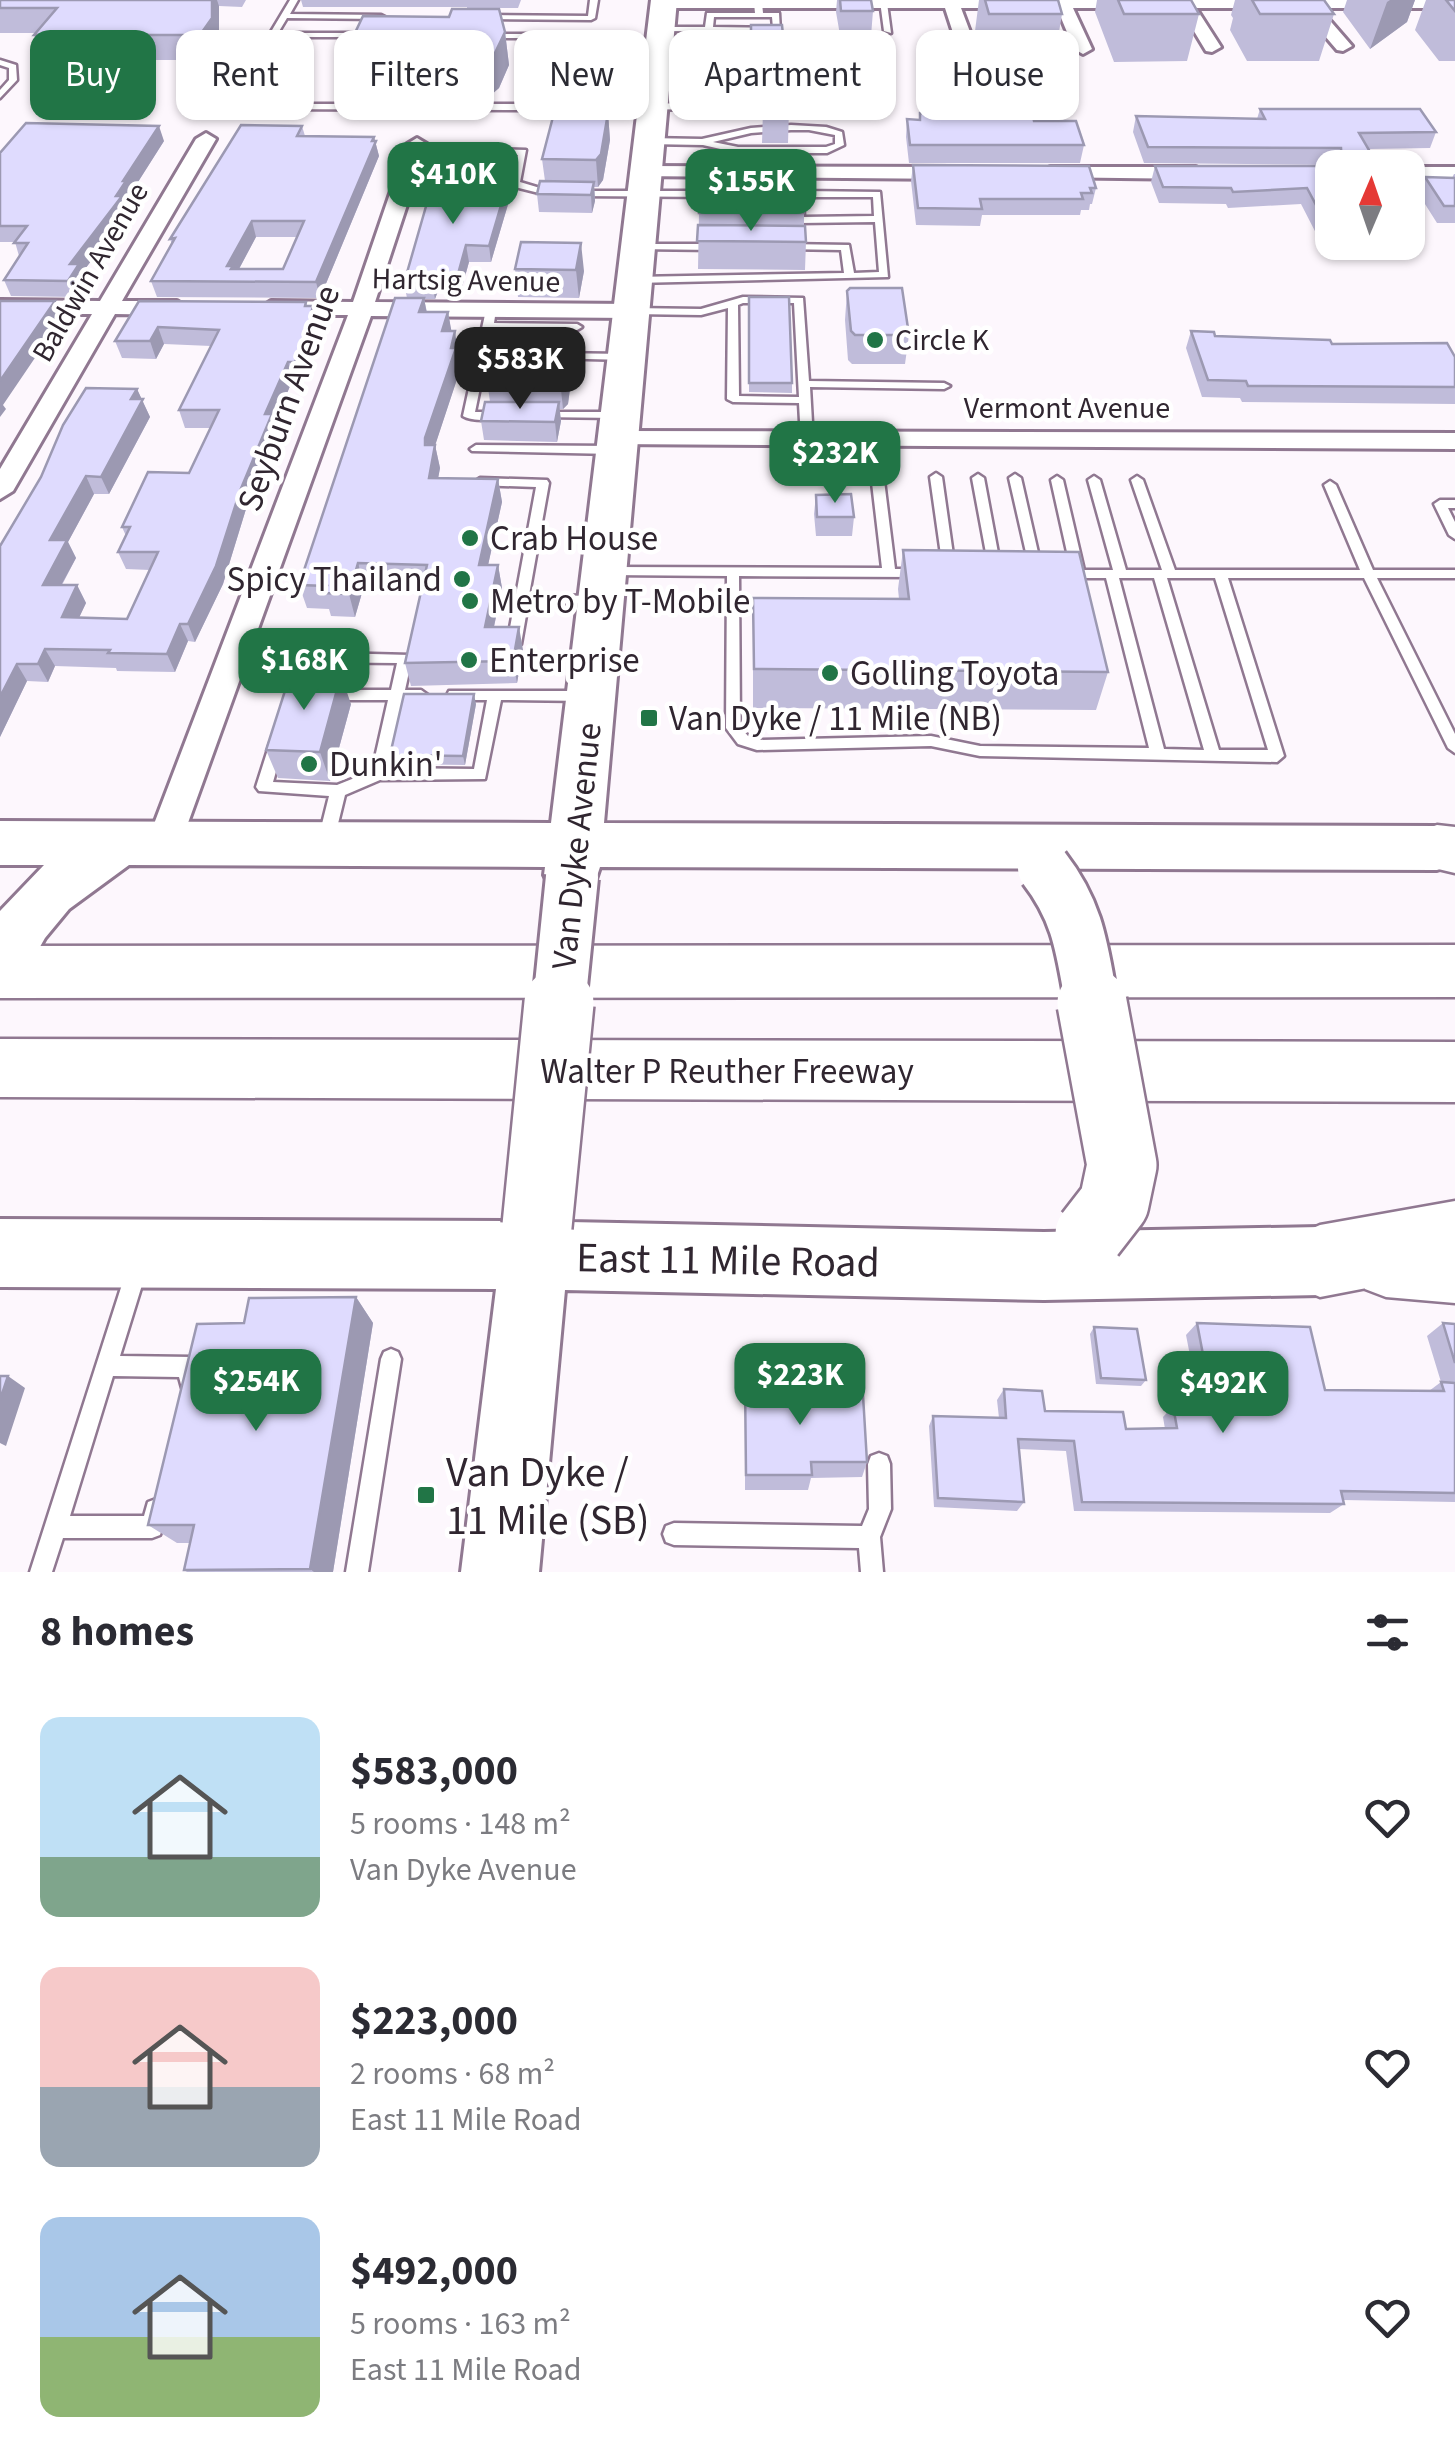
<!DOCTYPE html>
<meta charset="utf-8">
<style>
:root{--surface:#fff;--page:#f7f7f7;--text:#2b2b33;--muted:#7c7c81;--accent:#217546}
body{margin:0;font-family:"Source Sans 3",sans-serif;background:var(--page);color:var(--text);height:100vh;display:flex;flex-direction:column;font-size:38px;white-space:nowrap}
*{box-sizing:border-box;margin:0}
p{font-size:32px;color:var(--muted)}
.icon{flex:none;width:55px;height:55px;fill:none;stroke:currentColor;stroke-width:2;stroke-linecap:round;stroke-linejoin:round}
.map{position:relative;height:1572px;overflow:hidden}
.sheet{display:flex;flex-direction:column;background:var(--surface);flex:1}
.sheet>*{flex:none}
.hud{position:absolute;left:30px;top:30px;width:1395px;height:90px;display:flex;gap:20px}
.needle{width:65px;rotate:2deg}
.controls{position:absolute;left:1315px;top:150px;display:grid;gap:20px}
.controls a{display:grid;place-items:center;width:110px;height:110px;border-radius:20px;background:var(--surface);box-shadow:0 2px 8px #0004;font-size:50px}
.price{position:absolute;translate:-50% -85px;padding:0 22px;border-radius:20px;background:var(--accent);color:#fff;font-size:32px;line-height:65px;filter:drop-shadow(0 2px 5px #0008)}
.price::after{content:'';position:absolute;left:50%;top:60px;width:30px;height:22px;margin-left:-15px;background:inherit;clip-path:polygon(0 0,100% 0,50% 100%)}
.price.active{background:#222;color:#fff}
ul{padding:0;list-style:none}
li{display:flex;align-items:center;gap:30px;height:250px;padding:0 40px}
li span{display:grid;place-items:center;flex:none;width:280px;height:200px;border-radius:20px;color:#555}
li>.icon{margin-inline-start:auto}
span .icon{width:120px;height:120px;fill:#fffc;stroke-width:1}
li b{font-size:42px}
h2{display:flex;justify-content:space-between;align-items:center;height:120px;padding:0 40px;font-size:42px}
.pill{padding:0 35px;border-radius:20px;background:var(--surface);box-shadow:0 2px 8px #0004;font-size:35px;line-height:90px}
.pill.active{background:var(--accent);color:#fff}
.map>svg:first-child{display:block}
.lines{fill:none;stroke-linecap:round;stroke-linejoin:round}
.service-casing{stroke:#907891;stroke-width:5}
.minor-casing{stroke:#907891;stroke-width:6}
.secondary-casing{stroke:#907891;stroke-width:5}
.primary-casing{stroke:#907891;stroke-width:6}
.motorway-casing{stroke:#907891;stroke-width:5}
.service{fill:#fff;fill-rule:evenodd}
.minor{fill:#fff;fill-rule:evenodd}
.secondary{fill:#fff;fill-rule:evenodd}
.primary{fill:#fff;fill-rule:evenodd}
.motorway{fill:#fff;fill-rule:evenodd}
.primary-bridge-far1-casing{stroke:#907891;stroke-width:58;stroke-linecap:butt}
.primary-bridge-casing{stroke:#907891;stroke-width:74;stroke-linecap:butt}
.primary-bridge-far1{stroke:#fff;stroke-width:52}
.primary-bridge{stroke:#fff;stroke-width:69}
.wall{fill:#c0bcda;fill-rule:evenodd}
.shaded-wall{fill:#9c99b2}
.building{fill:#dfdbfe;stroke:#9c99b2;stroke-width:2.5;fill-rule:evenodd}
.poi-dot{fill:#217546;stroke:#fff;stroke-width:4}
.labels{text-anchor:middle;stroke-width:9;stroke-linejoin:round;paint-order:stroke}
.far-street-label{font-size:30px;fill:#302630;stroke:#fff}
.far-poi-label{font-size:30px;fill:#302630;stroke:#fff;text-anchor:start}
.street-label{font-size:35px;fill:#302630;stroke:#fff}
.poi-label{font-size:35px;fill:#302630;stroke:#fff;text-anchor:start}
.near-street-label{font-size:42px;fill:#302630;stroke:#fff}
.near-poi-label{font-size:42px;fill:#302630;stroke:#fff;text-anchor:start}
</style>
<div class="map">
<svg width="1455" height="1572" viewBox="0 0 1455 1572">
<rect width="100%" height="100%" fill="#fdf7fd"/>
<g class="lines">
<defs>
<path id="service" d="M290 0H298L290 14 381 15 385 17 381 19 287 18 278 33H370L374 35 370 37H276L241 96 256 104H518L536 38H488L484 36 488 34H540L544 36 526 107 522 110 251 109 232 97Z
M590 0H598L595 18 591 20 484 19 480 17 484 15 588 16Z
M758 1 762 3 763 13H779L780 32 661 31 657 29 661 27H705L707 13H755L754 3ZM714 17H772L773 28 713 27Z
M880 1 887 3 891 33 884 31Z
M867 41 886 46 888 67 657 69 653 67 657 65 881 63 879 49 866 45 660 46 656 44 660 42Z
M0 60 16 65 17 80 0 98V90L9 80V68L0 65Z
M723 80H826L830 110 826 113 652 109 648 106 652 103 718 105 719 82ZM727 84H819L821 107 726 105Z
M791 125 826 127 842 132 844 145 827 153H738L703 145 648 144 644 141 648 138 702 139 751 128ZM791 130H809L835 135V144L826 147H738L713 142 751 133Z
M482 149 526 150 520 182 560 194 555 197 515 187 471 186 478 152ZM486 155H518L511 181H479Z
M797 170 802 173 803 191 880 192 888 277 635 283 630 280 635 277 844 273 841 250 784 249 782 247 787 244 849 245 854 273 879 272 875 222 799 223 794 220 793 197H763L758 194 763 191H793L792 173ZM803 197H873L874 216 804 217Z
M578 191H720L725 194 720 197 575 196V192Z
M638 244H714L719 247 714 250 635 249V245Z
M743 297 803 298 809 381 944 383 950 386 944 389 810 387 813 440 807 444 801 440 799 403 733 402 727 399 728 308 701 315 632 314 627 311 632 308 701 309ZM743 303H794L799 397 739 396 738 305Z
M491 307 496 310 494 323 577 324 582 327 577 330 492 329 475 412H503L509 415C499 421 473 422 463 416L486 310Z
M551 353 627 354 632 357 627 360 547 358 546 356Z
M541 412H618L624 415 618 418 537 417V413Z
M873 436 879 440 895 569H916L922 573 916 577 739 576 740 727 748 736 758 740 931 736 980 746 1149 748 1106 578H1064L1058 574 1059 571 1071 570 1051 480 1057 476 1063 480 1084 570H1113L1088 480 1094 476 1100 480 1126 570H1162L1131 480 1137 476 1143 480 1175 570H1360L1324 485 1330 481 1336 485 1373 570H1455V578H1377L1455 734V753L1448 748 1364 578H1228L1284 756 1277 762 980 756 931 746 757 750 738 744 726 728 727 576 609 575 603 571 609 567 882 568 867 440ZM1119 578H1154L1204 750 1164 749ZM1167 578H1215L1268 750H1219Z
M476 445 613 446 619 450 613 454 472 451 470 449Z
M936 473 942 477 955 569 949 573 943 569 930 477Z
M978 474 984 478 1001 569 995 573 989 569 972 478Z
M1015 474 1021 478 1042 570 1036 574 1030 570 1009 478Z
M480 478 547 480 549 483 529 595 598 596 603 597 605 600 603 603 528 604 521 644 514 649 509 647 507 644 536 487 476 485 474 482Z
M1440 500H1455V508H1448L1455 522V539L1449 535 1434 504Z
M297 652 410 655 412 658 405 690H421L428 695 421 700H403L388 768 474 769 487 700H454L449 699 447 695 449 691H586L593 696 586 701 501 700 485 779 380 780 345 795 334 840 331 844H321L318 840 329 796 259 791 256 787 270 743 277 738 284 743 273 782 337 785 372 771 388 700H329L322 695 329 690H391L397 663 297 662 290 657Z
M136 1262 143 1265 146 1272 120 1356 192 1357 199 1360C203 1370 200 1378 196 1388L189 1391 182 1388 179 1377 113 1376 70 1516H144L148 1502 156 1499 164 1502C168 1513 164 1524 160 1535L152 1538H63L52 1572H30L126 1272 129 1265Z
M391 1349 398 1352 401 1359 368 1572H346L381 1359 384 1352Z
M879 1453 887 1456 890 1464 891 1509 880 1537 883 1572H861L859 1548 674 1545 666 1542 663 1534 666 1526 674 1523 862 1526 869 1509 868 1464 871 1456Z"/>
<path id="minor" d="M658 0H1455V8H1319L1352 46 1343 51 1337 50 1301 8H1196L1221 47 1212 52 1206 51 1180 8H1073L1092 49 1083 54 1074 49 1057 8H961L975 45 966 50 957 45 945 8H664L658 6Z
M206 133 216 139 122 301H177L188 308 177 315 115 314 13 491 0 499V469L92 314H0V300L100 301 196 139Z
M417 138 427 144 375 302 632 304 643 311 632 318 371 316 180 845 175 854 163 858 151 854 146 845 348 315H271L260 308 271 301 353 302 407 144Z
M645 166 956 167 966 173 956 179 638 176 635 172Z
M1050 167H1196L1206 173 1196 179 1043 177 1040 173Z
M1455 167V179H1408V167Z
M618 431 1455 433V449L609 444 605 439 609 434Z"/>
<path id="secondary" d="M1386 1239 1455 1243V1303L1386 1297 1365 1289 1357 1268 1365 1247Z"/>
<path id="primary" d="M651 0H677L604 823 1437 826 1455 832V864L1437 870 600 867 592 891 572 897 552 891 544 875 545 867 129 865 69 909 45 938 21 980 0 987V911L44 865H0V821L551 823Z
M537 1193 561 1203 569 1222 1044 1232 1320 1227 1344 1237 1354 1261 1344 1285 1320 1295 1044 1300 565 1290 539 1572H461L496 1289 0 1287V1219L506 1221 513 1203Z"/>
<path id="motorway" d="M1437 825 1455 827V873L1417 864 1408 848 1417 832Z
M1455 945V997L0 998V946Z
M0 1039 1455 1042V1102L0 1097Z
M1455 1201V1271L1320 1297 1295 1286 1284 1261 1295 1236 1320 1225Z"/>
</defs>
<use href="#service" class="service-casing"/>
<use href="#minor" class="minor-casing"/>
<use href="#secondary" class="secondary-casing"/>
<use href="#primary" class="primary-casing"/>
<use href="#motorway" class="motorway-casing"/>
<use href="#service" class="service"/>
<use href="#minor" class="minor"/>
<use href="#secondary" class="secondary"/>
<use href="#primary" class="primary"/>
<use href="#motorway" class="motorway"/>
<defs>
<path id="primary-bridge-far1" d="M1044 868C1079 913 1082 950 1092 1005
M559 1005 572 877"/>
<path id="primary-bridge" d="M537 1226 559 1003
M1090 1234 1114 1203 1122 1165 1092 1003"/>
</defs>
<use href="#primary-bridge-far1" class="primary-bridge-far1-casing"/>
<use href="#primary-bridge" class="primary-bridge-casing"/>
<use href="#primary-bridge-far1" class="primary-bridge-far1"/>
<use href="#primary-bridge" class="primary-bridge"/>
</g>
<path class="wall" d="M0 0H246L242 7 219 6V43L207 60H44L34 35 36 33H0Z
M301 0H521L518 8H492L505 32 509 65 499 88 491 95 482 94 480 99 437 100 436 93 350 92 343 58 449 17 467 9V7H303Z
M837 0H871L873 11 871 36 840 35 836 12Z
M979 0H1058L1062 14 1054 62 982 61 975 31Z
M1097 0H1191L1199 14 1187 61 1114 62 1095 12Z
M1235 0H1324L1334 14 1319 61H1247L1230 30 1233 18 1231 15Z
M1347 0H1415L1407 22 1370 49 1343 12Z
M1426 0H1455V61H1439L1415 30Z
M751 25 783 35 782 60H751Z
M752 71 787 85V103L762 102V96L751 97Z
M789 109 788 143H762L763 110Z
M1260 109 1436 132 1430 148 1369 149V168H1332V239H1319L1301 204 1228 208 1226 204 1159 203 1151 182 1155 166H1336V165L1144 163 1133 132 1136 116 1257 119Z
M608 113 610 140 603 180 598 187H594L595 201 592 213 539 212 537 194 545 181 542 159Z
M920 113 1034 121 1084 145 1080 163H909L906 137 907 119 919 120Z
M302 126 305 136 374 137 379 156 320 298 157 297 151 281 172 244 170 239ZM256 237H297L283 269H239Z
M164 141 131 193 132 197 126 206 128 212 82 273 85 280 75 297 11 296 4 280 19 256 15 242H0V153Z
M913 165 1096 188 1092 204H1090L1089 210H1081L1080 215H982L980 226 916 225 911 181Z
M1454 174H1455V223H1437L1418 193 1425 177 1452 178Z
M509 201 491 262H469L461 291H438L435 299H424L427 312H448L451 331 459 353 458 358 460 370 435 445 440 468 438 478 498 479 502 502 488 565H498L502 588 494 627 523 650 517 683 411 686 405 663 422 587 364 586 355 617 331 616 329 609 307 608 299 585 407 298 404 283Z
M781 204 804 213V226L806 242 805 270 698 269 699 213Z
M521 242 584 271 579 298 518 297 515 269Z
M847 291 909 335 905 364H852L848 360 845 320Z
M749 297 792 383V393L749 392Z
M139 301 306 302 307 306 315 310 320 327 300 379H293L275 422 278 431 246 509 223 584 195 642 188 641 175 672 117 671 116 668 55 666 48 682 27 681 0 737V546L137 389 150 417 109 494H94L68 542 76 558 62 585H77L86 603 79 617 127 619 150 570 126 569 118 552 126 536 122 527 189 473 211 428H185L179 410 211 346 164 344 156 359 122 358 115 341Z
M1191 331 1215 336 1332 344 1455 357V404L1242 402 1240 398 1202 397 1186 348Z
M554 335 555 344 572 373 568 404 563 409H559L561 421 557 442 484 440 481 421 490 402 487 380 525 344Z
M816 495 854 517 852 536H816L814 514Z
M903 550 1108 672 1096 710 753 708V598L899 599 898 589Z
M351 704 330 781 278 778 266 750Z
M476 704 465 765 393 764 390 755Z
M356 1297 373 1323 333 1572H187L184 1570 190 1543H177L148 1525 244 1323Z
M1197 1323 1325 1390 1429 1391 1441 1382 1427 1336 1443 1323 1455 1324V1502L1343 1500 1344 1504 1330 1513 1074 1511 1066 1451 1019 1449 1024 1502 1017 1511 934 1507 929 1426 933 1416 999 1418 997 1400 1004 1389 1045 1411 1126 1429H1165L1163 1417 1173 1406 1200 1407 1186 1335Z
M1094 1327 1146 1380 1141 1386 1096 1384 1090 1334Z
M745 1381 812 1395 867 1462 862 1477 811 1478 808 1490H745Z"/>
<path class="shaded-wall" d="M212 0H217L219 6V43L207 60 200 35Z
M1390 0H1415L1407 22 1370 49 1387 2Z
M505 32 509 65 499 88 491 95 486 61Z
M478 61 482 94 480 99 476 65Z
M608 113 610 140 603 180 598 187 596 160Z
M159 126 164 141 131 193 132 197 126 206 128 212 82 273 85 280 75 297 68 281 70 264 116 196 123 181Z
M374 137 379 156 320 298 316 282Z
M594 182 595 201 592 213 591 195Z
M507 185 509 201 491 262 489 246Z
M252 221 256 237 232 282 227 266Z
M581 243 584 271 579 298 576 270Z
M466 245 469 262 461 291 458 274Z
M435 274 438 291 435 299 432 283Z
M424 298 428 320 419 312Z
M55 301 62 318 3 405 6 409 0 417V381Z
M313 306 320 327 300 379 295 362Z
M448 312 452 334 442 331Z
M158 327 164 344 156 359 150 341Z
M455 331 460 370 430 461 425 438Z
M569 344 572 373 568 404 563 409 560 380Z
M288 362 293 379 275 422 278 431 246 509 223 584 195 642 188 624 240 491 265 414Z
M137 389 150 417 109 494 101 477 131 399Z
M559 402 561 421 557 442 555 422Z
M435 445 440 468 434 501 429 478Z
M86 476 94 494 68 542 76 558 52 602 43 585 50 540Z
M498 479 502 502 483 588 479 565Z
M358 563 364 586 355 617 349 594Z
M498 565 502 588 489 650 485 627Z
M77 585 86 603 71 635 62 617Z
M180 624 188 641 175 672 167 654Z
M519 627 523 650 517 683 513 661Z
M45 649 55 666 48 682 38 664Z
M17 664 27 681 0 737V697Z
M341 675 351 704 330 781 320 752Z
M474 694 476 704 465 765 463 756Z
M356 1297 373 1323 333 1572H314L310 1569Z
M8 1376 25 1388 6 1446 0 1443V1400Z"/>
<path class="building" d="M0 0H212V18L200 35H34L57 8H0Z
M840 0H871L873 11H841Z
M985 0H1058L1062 14H989Z
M1118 0H1191L1199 14H1124Z
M1252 0H1324L1334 14H1260Z
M1446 0H1455V11Z
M452 9H499L505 32 494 55 486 61H478L476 65 431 66 433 59 343 58 363 16 449 17Z
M751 25H782L783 35H751Z
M752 71H786L787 85H763V79H752Z
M789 109V117H763V110Z
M1260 109H1420L1436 132 1359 133 1369 150V168H1332V222H1325L1307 188 1233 192 1231 188 1163 187 1155 166H1338L1342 163 1341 148 1148 147 1136 116 1265 119Z
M554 113H608L601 154 596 160 542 159Z
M920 113 1033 116 1034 121H1076L1084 145H910L907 119 920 120Z
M26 123 159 126 123 181H126L116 196H122L70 264H79L68 281 4 280 28 243H14L27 226H0V153Z
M241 125 302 126 297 136 374 137 372 141H376L316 282 151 281 175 238 170 239ZM252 221H304L283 269H231L233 266H227Z
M913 165 1089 166 1096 188H1090L1092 193H1081L1083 199H980L982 209 918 208Z
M1425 177 1455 178V206H1444Z
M701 180 780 181 781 204H804V213H699Z
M540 181 594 182 591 195 537 194Z
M433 182 507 185 489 246 466 245 458 274H435L432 283H404Z
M698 225 805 226 806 242 697 241Z
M521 242 581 243 576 270 515 269Z
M850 288H902L909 335H855L851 331 847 291Z
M749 297H789L792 383H749Z
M395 298H424L419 312H448L442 331H455L451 348H456L425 438V445H435L429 478 498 479 479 565H498L485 627H519L513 661 405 663 427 565 358 563 349 594 324 593 327 586 299 585Z
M0 301H55L0 381Z
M139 301 306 302 305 306H313L312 310H315L295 362H288L265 414H272L240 491 216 566 188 624H180L167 654 108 653 110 650 45 649 38 664H17L0 697V546L41 477 63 425 86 388 137 389 131 399H143L101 477 86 476 50 540H67L43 585H77L62 617 127 619 158 552H118L130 527H122L148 472 189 473 219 410H179L219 330 158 327 150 341H115Z
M1191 331 1214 332 1215 336 1330 340 1332 344 1447 343 1455 357V387L1248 386 1246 381 1208 380Z
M527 335H554L553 344H569L565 375 560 380H487L496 344H525Z
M485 402H559L555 422 481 421Z
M851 494 854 517H817L816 495Z
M903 550 1079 552 1108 672 754 669 753 598 909 599Z
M290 675H341L320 752 266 750Z
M404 694H474L463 756 390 755Z
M356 1297 310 1569 184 1570 194 1525H148L197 1324 244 1323 249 1298Z
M1197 1323 1310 1327 1325 1390 1444 1391 1441 1382 1455 1383V1493L1341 1491 1344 1504 1082 1502 1074 1441 1018 1439 1024 1502 938 1498 933 1416 1006 1418 1004 1389 1042 1391 1045 1411 1123 1412 1126 1429 1177 1428 1173 1406 1213 1407Z
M1443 1323 1455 1324V1363Z
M1094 1327 1137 1329 1146 1380 1101 1378Z
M0 1376H8L0 1400Z
M745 1381H811L812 1395H863L867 1462H811L812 1475H746Z"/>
<g class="poi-dot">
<circle cx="875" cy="340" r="10"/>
<circle cx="470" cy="538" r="10"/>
<circle cx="462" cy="579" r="10"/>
<circle cx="470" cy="601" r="10"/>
<circle cx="469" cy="660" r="10"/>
<circle cx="830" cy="673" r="10"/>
<rect x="639" y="708" width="20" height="20" rx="5"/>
<circle cx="309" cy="764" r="10"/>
<rect x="416" y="1485" width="20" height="20" rx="5"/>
</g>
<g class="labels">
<g class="far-street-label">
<text transform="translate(90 272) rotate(-60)" y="10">Baldwin Avenue</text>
<text transform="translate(466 280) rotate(1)" y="10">Hartsig Avenue</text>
<text x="1067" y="418">Vermont Avenue</text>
</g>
<g class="far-poi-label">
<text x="895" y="350">Circle K</text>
</g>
<g class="street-label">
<text transform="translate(288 398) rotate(-70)" y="12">Seyburn Avenue</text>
<text transform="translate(576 846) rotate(-84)" y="12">Van Dyke Avenue</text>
<text x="727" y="1083">Walter P Reuther Freeway</text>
</g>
<g class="poi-label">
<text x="490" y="550">Crab House</text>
<text x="442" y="591" text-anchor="end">Spicy Thailand</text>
<text x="490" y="613">Metro by T-Mobile</text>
<text x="489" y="672">Enterprise</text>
<text x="850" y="685">Golling Toyota</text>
<text x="669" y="730">Van Dyke / 11 Mile (NB)</text>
<text x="329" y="776">Dunkin'</text>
</g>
<g class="near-street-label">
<text transform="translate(728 1259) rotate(1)" y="15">East 11 Mile Road</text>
</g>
<g class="near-poi-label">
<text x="446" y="1486">Van Dyke /<tspan x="446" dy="48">11 Mile (SB)</tspan></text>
</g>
</g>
</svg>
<div class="controls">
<a><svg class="needle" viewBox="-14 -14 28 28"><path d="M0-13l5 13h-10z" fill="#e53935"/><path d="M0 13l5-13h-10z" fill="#7c7c81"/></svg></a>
</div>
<b class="price" style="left:453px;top:227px">$410K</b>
<b class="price" style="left:751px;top:234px">$155K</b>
<b class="price active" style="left:520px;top:412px">$583K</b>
<b class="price" style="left:835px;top:506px">$232K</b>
<b class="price" style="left:304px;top:713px">$168K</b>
<b class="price" style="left:800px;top:1428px">$223K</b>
<b class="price" style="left:256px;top:1434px">$254K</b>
<b class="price" style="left:1223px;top:1436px">$492K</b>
<div class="hud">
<a class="pill active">Buy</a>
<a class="pill">Rent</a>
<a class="pill">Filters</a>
<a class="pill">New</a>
<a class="pill">Apartment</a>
<a class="pill">House</a>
</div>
</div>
<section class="sheet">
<h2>8 homes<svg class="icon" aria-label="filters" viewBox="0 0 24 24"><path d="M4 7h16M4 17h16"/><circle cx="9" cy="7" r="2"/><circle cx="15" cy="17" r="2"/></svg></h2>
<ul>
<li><span style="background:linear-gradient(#bfe0f5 70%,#7fa58c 0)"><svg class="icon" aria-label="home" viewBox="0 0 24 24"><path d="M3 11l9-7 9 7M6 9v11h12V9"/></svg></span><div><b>$583,000</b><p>5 rooms · 148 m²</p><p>Van Dyke Avenue</p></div><svg class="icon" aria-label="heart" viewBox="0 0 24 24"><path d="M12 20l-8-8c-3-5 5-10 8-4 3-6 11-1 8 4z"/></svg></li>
<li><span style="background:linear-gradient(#f6c9c9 60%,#9aa5b1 0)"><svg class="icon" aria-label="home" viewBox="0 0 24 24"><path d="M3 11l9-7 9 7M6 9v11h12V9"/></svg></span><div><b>$223,000</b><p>2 rooms · 68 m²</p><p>East 11 Mile Road</p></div><svg class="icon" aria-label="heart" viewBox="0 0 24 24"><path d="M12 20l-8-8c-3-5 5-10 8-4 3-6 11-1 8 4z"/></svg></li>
<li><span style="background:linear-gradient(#a9c7e8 60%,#8fb573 0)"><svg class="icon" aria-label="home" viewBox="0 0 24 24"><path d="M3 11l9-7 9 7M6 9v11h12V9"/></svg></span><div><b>$492,000</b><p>5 rooms · 163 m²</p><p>East 11 Mile Road</p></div><svg class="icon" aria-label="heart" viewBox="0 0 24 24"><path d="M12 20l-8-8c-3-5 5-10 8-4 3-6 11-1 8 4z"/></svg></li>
</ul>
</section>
